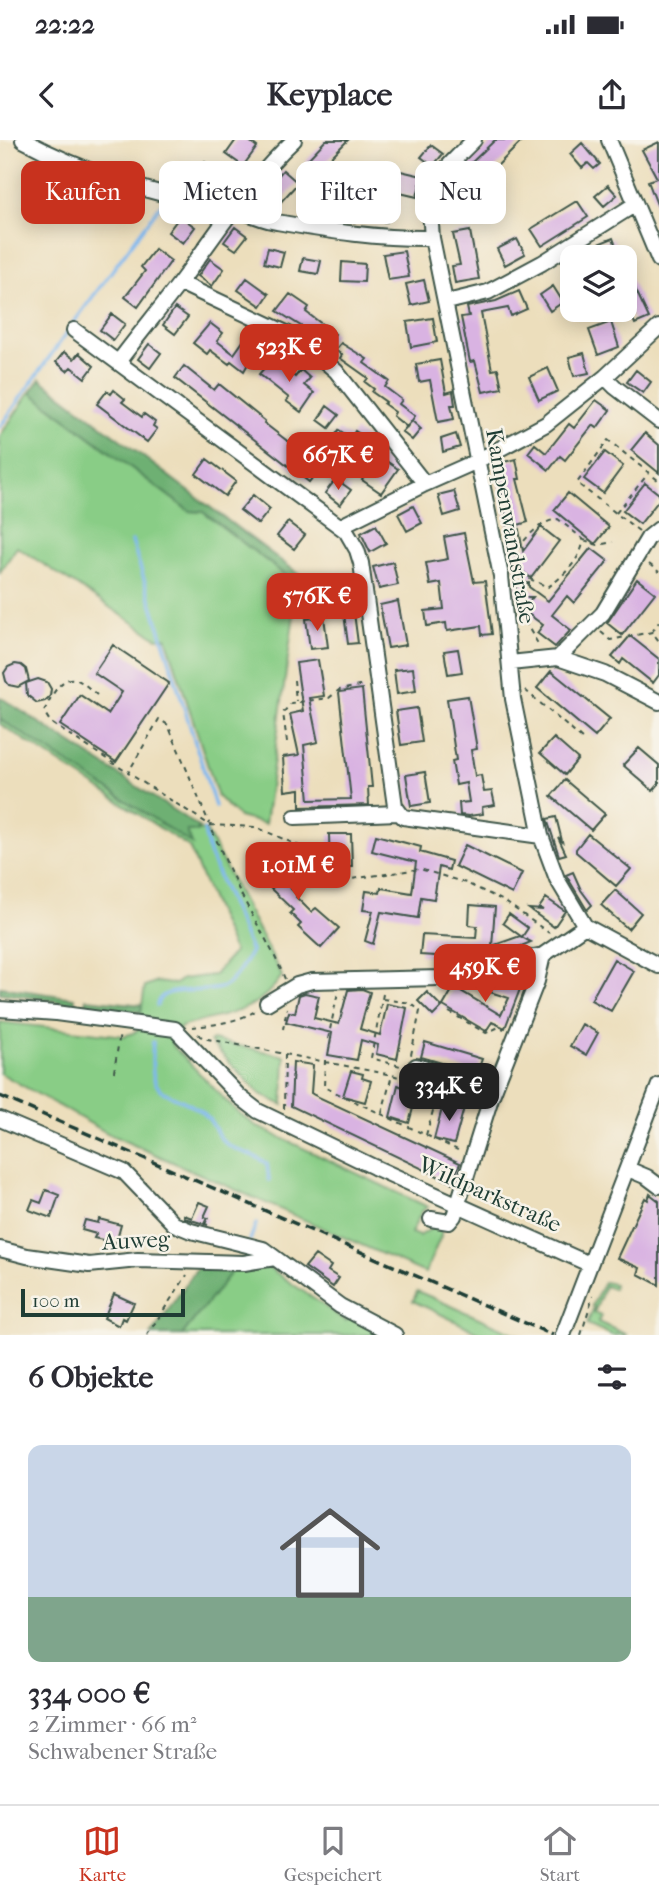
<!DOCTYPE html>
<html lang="de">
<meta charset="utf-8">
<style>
:root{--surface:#fff;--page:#f2f2f3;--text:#2b2b33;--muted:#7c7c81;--line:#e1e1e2;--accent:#c8321e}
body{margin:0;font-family:"IM FELL French Canon",serif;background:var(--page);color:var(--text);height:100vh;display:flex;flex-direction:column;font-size:26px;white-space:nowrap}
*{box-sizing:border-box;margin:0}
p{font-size:23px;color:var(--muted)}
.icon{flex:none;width:38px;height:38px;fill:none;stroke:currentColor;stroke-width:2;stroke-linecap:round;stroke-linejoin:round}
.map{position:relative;height:1195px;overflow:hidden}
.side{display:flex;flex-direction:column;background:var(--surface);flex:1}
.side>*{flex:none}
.top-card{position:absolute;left:21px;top:21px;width:618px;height:63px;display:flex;gap:14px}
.controls{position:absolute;left:560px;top:105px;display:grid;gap:14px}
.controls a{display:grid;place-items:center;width:77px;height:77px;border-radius:14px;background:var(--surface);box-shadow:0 4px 18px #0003;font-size:35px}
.scale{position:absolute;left:21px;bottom:18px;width:164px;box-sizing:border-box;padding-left:7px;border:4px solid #1f3d34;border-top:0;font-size:19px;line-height:24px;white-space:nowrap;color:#1f3d34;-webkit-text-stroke:5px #f7f3e8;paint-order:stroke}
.price{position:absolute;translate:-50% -60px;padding:0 16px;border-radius:14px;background:var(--accent);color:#fff;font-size:23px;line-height:46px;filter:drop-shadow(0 2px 4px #0008)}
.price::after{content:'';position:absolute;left:50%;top:42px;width:21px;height:16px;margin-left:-10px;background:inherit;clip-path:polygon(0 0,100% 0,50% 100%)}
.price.selected{background:#222;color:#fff}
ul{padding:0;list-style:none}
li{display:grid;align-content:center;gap:14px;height:371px;padding:0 28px}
li span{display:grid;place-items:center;height:217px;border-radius:14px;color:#555}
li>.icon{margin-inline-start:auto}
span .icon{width:126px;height:126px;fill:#fffc;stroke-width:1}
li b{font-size:30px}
h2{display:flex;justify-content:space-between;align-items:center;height:84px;padding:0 28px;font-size:30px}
.chip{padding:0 24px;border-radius:14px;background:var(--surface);box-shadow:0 4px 18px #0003;font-size:24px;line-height:63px}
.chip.selected{background:var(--accent);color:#fff}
.status{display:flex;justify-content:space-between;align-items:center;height:49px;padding:0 35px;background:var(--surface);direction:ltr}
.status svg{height:19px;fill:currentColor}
header{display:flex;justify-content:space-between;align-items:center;height:91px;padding:0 28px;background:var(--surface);font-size:32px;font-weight:700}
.menu{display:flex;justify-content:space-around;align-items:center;height:98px;border-top:2px solid var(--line);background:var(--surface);font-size:19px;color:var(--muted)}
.menu a{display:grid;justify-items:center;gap:4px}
.menu .selected{color:var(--accent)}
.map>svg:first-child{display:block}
.green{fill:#89cd86;stroke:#54855d;stroke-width:2}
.forest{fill:#6eb073;stroke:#467654;stroke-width:2}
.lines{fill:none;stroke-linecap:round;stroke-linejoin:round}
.stream{stroke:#7eb8ef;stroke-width:3.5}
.building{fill:#d9b3e2}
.minor-casing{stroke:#3e5548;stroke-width:18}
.path{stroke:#3e5548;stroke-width:2;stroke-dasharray:5 5;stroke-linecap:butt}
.minor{stroke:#fff;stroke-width:14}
.rail{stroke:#1f3d34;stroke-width:3.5;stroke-dasharray:10 5;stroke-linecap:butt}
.labels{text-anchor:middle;stroke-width:5;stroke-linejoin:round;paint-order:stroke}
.street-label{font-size:23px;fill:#1f3d34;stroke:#f7f3e8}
</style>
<div class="status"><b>22:22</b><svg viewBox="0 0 49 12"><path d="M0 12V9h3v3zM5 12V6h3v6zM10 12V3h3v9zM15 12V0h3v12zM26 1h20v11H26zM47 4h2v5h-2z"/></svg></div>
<header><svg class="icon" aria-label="back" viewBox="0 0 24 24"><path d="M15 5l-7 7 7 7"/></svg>Keyplace<svg class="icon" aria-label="share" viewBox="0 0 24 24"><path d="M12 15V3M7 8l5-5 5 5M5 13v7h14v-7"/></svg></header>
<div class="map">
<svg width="659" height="1195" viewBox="0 0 659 1195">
<rect width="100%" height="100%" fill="#f7f3e8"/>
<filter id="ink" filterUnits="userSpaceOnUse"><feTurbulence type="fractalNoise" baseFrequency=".0143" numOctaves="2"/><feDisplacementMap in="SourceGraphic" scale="14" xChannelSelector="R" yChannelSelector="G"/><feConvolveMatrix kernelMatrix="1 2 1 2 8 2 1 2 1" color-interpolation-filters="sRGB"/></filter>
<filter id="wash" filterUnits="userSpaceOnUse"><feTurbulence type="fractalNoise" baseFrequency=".00686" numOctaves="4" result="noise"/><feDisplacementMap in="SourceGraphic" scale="28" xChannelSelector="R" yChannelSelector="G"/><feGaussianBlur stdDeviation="1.57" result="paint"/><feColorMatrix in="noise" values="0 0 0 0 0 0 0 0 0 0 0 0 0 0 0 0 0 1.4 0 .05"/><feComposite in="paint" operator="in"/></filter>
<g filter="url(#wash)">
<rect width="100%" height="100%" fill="#ecdebc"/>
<path class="green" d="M30 252 189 371 203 372 298 445 265 684 239 677 218 657 166 497 157 498 17 407 0 432V296Z
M0 579 191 703 187 691 206 690 282 836C254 877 223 873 181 887L171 904 233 968 256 986 428 1067 422 1071 411 1093 419 1096 434 1087 441 1090V1096L425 1133 111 995 0 933V882L125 896 138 891 145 846 155 842 175 844 182 839 214 835 234 812 189 707 0 584Z
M212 900 285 916 283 965 260 954 210 902Z
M268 1127 346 1181 352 1176 373 1188 377 1195H182L233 1130Z
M604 1142 614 1144 613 1149 605 1146 594 1173 601 1176 598 1182 627 1195H612L587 1184 594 1167 592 1166Z
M417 1151 518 1195H484L413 1161Z"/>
<path class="forest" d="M40 239 300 435 298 445 203 372 189 371 30 252Z
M0 557 199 687 197 691H187L192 704 0 579Z
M0 847 75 858V864L0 853Z
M86 859 142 865 141 872 86 866Z
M197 1128 233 1130 182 1195H151Z"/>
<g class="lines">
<path class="stream" d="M72 185 162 63
M0 287 68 191
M132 401 215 666
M157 866C159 842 208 856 225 846 235 839 246 821 251 811L209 713 204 690
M153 902C148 964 164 945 202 972 215 981 215 997 228 1005 241 1013 256 1014 267 1024L269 1040
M250 1100 256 1084"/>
</g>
<g id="blocks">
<path class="building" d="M236 0H248L257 7 243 26 226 14Z
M326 0H348L316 32 306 21Z
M495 0H523L470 53 465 71 447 66 450 52 468 30 466 28Z
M659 2V67H658L648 41 657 38 642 10Z
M582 3 600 24 594 29 588 23 582 28 570 14Z
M431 5 443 14 433 26 421 17Z
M205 22 232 40 223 54 195 36Z
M392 29 422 36 417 57 387 50Z
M283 30 298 43 279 64 264 52Z
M608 45 617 55 604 66 595 56Z
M314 55 334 59 331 76 311 71Z
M575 62H578L588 77 542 106 531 89Z
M362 63 388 65 387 82 361 80Z
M180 76 195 87 183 103 168 92Z
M235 87 247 96 236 110 224 102Z
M470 91 479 139 455 143 452 126 460 125 453 94Z
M613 98 620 117H603L598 104Z
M517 99 525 114 505 125 497 109Z
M268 108 284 112 280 127 264 123Z
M155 109 171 121 138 167 125 157 145 131 141 127Z
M404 111 409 137 388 140 383 114Z
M303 118 321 121 318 134 300 131Z
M210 119 224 129 212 146 198 136Z
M342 122 365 124 364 142 341 141Z
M625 127 649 178 635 184 625 161Z
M247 138 269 154 261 166 238 150Z
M424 140 429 161 411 165 406 144Z
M553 146 563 162 550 171 540 155Z
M519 151 527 169 511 176 508 168 481 173 492 230 498 229 502 248 483 252 475 221 470 222 461 177 469 176 467 167 496 161Z
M290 154 309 167 306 172 335 194 328 203 277 171Z
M175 168 188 177 175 194 163 185Z
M112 174 125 184 113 200 100 190Z
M433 178 437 202 411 207 407 182Z
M611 182 619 207 598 215 589 190Z
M210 183 223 193 217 201 234 214 246 197 258 206 244 231 231 221 229 224 210 210 207 214 193 203Z
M341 203 367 219 364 223 389 241 385 247 402 260 399 264 415 276 407 287 393 276 395 272 384 264 386 262 372 252 374 249 365 242 368 238 340 218 342 215 335 210Z
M149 204 161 213 150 228 138 219Z
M64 212 74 219 79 213 94 226 85 238 71 227 67 231 56 222Z
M584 213 589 233 574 236 569 217Z
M272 219 295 237 301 230 310 238 304 245 314 253 301 272 286 261 289 258 259 234Z
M440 220 446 253 453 251 455 265H451L454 279 438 282 430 240 419 242 416 224Z
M184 226 214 250 219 244 265 281 264 283 321 327 309 342 175 238Z
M548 228 558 251 539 260 529 237Z
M636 230 651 242 643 253 627 242Z
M114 250 125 259 122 262 142 277 144 274 155 282 153 286 157 289 147 302 97 264 107 251 111 254Z
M596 260 610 270 597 288 593 285 565 320 560 316 549 330 528 313 535 304 546 313 569 284 574 288Z
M327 266 339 275 329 288 318 280Z
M412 281 421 289 412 300 402 292Z
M339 290 351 298 355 291 369 300 359 315 342 304 339 309 330 303Z
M645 293 659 305V333L631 310Z
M456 294 460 307 443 312 441 299Z
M605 312 623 326 603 353 584 339Z
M379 316 398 329 381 353 362 340Z
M207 319 236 341 225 356 196 334Z
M516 319 520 339H517L528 382 518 385 523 411 541 387 559 401 531 438 513 424 518 417 506 408 511 402 496 324Z
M336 339 351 350 340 365 325 353Z
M645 343 659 354V360L640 384 623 371Z
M454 351 460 371 444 376 438 355Z
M568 353 609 387 595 404 554 370Z
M253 355 270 369 258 384 240 370Z
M413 366 422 383 407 391 398 374Z
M288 382 305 395 294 409 277 396Z
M376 385 386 403 370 412 361 393Z
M464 393 474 442 485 441 492 494 482 495 481 486 447 491 446 483 427 486 425 471 444 469 441 443 430 445 426 423 448 419 444 397Z
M591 408 608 421 574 463 567 456 552 475 571 490 555 507 537 493 543 485 523 470 533 457H516V444L529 443V447L548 461Z
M393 422 398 445 379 449 373 427Z
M334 436 342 445 330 457 314 441Z
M637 439 655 453 622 495 607 483Z
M398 461 406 505 388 508 380 465Z
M354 473 358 503 348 504 344 474Z
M324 477 328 507 310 509 306 479Z
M630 496 659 519V535L653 543 623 519 620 524 612 517Z
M113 505 169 543 116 622 60 585 80 555 108 574 122 552 94 533Z
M458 509 462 532 448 534 444 511Z
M318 520 324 556 309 558 318 602 304 605 309 660 351 659 339 552 362 549 372 647H368L369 665 300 667V649L285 651 283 617 299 615 290 574 303 571 296 523Z
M15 524 21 525 26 529 29 541 18 547 9 545 6 541 4 533 8 527Z
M413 528 416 551 397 554 394 530Z
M551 531 610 579 595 597 537 548Z
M38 539 47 542 51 549 50 556 45 561 37 563 27 555 26 543Z
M468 556 477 609 471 610 475 636 481 635 484 652 492 651 495 665 482 667 483 674 469 676 460 675 459 663 469 662 466 643 456 645 452 621 456 620 447 559Z
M417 568 422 602 401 605 396 571Z
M554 598 578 619 565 635 540 613Z
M639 608 659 625V644L653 651 623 625Z
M425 632 430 663 411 666 406 635Z
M565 640 605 674 591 690 551 656Z
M556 677 562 701 558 697 566 714 559 716 547 679Z
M329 694H351L352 727H330Z
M588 694 631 729 616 746 576 712V709Z
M376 695 421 707 420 712 451 721 449 730 439 727 434 759 421 757 418 778 381 772 373 804 365 801 373 771 363 770 366 751 380 753 381 748 412 753 416 722 372 711Z
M465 705 522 733 512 754 455 726Z
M275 714 295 732 291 736 297 741 290 748 297 755 296 757 311 772 316 768 339 788 321 808 298 787 301 784 290 773 293 770 271 749 274 746 258 732Z
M573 732 581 750 592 765 587 770 566 735Z
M615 750 641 773 628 789 601 765Z
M546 758 565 771 554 787 529 769 543 770 539 768Z
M470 765 495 767 492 806 520 796 531 802 507 812 469 809 468 818 420 815 422 795 476 798 477 786 469 785Z
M509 774 528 788 522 797 503 783Z
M614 819 634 831 611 871 591 860Z
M491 836H495L522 844 505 888 492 882 486 891 443 866 454 847 501 875 509 858 487 851Z
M362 849 370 852 360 889 380 895 387 864 407 868 397 919 376 914 378 905 361 900 357 920 328 915 332 893 286 882 289 872 295 873 299 855 305 853 319 856 314 878 339 884 348 850Z
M427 852 442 867 433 876 418 861Z
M582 884 598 893 586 915 570 906Z
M425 902 482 919 477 933 421 917Z
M293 922 313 925 311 953 314 955 460 1023 452 1043 291 966Z
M351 931 363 934 362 938 371 941 365 962 343 956Z
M398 945 417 953 409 983 390 977Z
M444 961 464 968 454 1004 434 999Z
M46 1050 59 1055 51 1078 29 1070 33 1060 41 1063Z
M650 1054 659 1061V1145L638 1134 640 1128 617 1118 645 1058 648 1060Z
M199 1062 209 1066 204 1077 208 1078 205 1084 208 1085 184 1078V1075L192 1078Z
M99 1079 121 1085 116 1103 94 1098 96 1094 82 1090 85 1080 98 1083Z
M315 1115 331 1126 328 1131 339 1138 333 1147 305 1127Z
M114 1154 134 1163 126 1180 122 1178 119 1186 104 1178Z"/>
</g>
</g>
<g filter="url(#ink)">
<use href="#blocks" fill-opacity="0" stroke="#3e5548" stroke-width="2"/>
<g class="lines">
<defs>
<path id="minor" d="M23 0C88 35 158 56 231 69 247 71 261 80 277 82 328 91 381 99 432 98
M474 0C436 38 427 42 432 98L501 436 513 559 541 696 557 739 585 786 659 826
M609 0 659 120
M180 143 297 198 336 231 425 344
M447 162 488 152 542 123 634 65
M74 190 346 391 357 410 361 423 395 666 403 677 541 696
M119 221C139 194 162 167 182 140 218 91 250 41 294 0
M605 237 615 247 659 281
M341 386 425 344 477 321 546 284 605 237 659 187
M558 518 603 473 648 398 659 389
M510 523 558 518 605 534 659 562
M295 677 398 673
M267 863 297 845 312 841 440 838 543 815
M0 869 56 873 175 889 240 957 258 971 374 1027 589 1124
M416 926 495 948
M0 979 124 1032 174 1084 191 1091 263 1109 340 1166 395 1195
M628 1029 647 1037 659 1046
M431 1079 449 1082 454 1076 491 958 537 841 543 815 585 786
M0 1109 27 1116 89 1125 138 1120 244 1123 275 1118
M563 1195 659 945"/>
</defs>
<use href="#minor" class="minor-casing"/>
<path class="path" d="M616 373 648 334
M639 391 577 343 608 300 659 341
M584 400 598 405 613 402
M511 416C525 401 536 382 558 379L583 399C584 416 562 438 548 447L521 435 512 436
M649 424 659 432
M517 477H522L540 507
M601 492 610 500 652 492 659 501
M652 492 659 482
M294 540 296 561
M525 550 582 599
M97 555C91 550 81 540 74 539 60 536 48 562 44 572L51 583 127 632
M287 602 283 573 291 563 329 558 339 550 364 545
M285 839C272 807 253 779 238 748 213 695 191 639 168 585L159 579 128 633 210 685 256 687 311 711 329 734 351 739 420 729 466 743 504 761 549 793
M383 854 371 918 404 927
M383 859 411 863 420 871 411 915
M449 872 486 893 499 887 504 889
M192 887C214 885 238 882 257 870
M283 889 287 868
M198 894 203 898 392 935 478 960
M328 899 338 852
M325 920 324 947 462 1012
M114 932 120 893
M284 969 285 914
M382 973 392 935
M426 995 439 950
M147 1195 187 1135
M581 1195 593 1156"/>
<use href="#minor" class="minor"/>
<path class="rail" d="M0 956 553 1195"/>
</g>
</g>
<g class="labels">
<g class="street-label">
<text transform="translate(511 386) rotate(80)" y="8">Kampenwandstraße</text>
<text transform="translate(490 1054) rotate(24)" y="8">Wildparkstraße</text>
<text transform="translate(136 1100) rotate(-3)" y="8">Auweg</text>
</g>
</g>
</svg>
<div class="controls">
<a><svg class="icon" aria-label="layers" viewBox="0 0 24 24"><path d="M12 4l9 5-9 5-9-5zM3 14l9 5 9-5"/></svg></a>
</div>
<div class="scale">100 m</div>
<b class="price" style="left:289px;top:244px">523K €</b>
<b class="price" style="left:338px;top:352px">667K €</b>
<b class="price" style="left:317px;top:493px">576K €</b>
<b class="price" style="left:298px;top:762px">1.01M €</b>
<b class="price" style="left:485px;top:864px">459K €</b>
<b class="price selected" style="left:449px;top:983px">334K €</b>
<div class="top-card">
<a class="chip selected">Kaufen</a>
<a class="chip">Mieten</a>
<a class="chip">Filter</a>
<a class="chip">Neu</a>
</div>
</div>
<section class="side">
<h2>6 Objekte<svg class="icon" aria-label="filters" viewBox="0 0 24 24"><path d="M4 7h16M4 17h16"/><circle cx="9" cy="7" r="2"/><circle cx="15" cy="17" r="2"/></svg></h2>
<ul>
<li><span style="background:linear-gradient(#c9d6e8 70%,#7fa58c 0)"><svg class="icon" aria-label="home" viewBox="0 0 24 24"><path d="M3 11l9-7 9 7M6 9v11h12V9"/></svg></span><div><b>334 000 €</b><p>2 Zimmer · 66 m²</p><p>Schwabener Straße</p></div></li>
</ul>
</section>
<nav class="menu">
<a class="selected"><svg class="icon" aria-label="map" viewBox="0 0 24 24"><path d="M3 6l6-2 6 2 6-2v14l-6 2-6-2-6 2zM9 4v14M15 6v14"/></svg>Karte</a>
<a><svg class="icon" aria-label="saved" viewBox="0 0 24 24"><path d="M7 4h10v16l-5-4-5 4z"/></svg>Gespeichert</a>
<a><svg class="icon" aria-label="home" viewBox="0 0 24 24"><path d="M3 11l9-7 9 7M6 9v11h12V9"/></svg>Start</a>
</nav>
